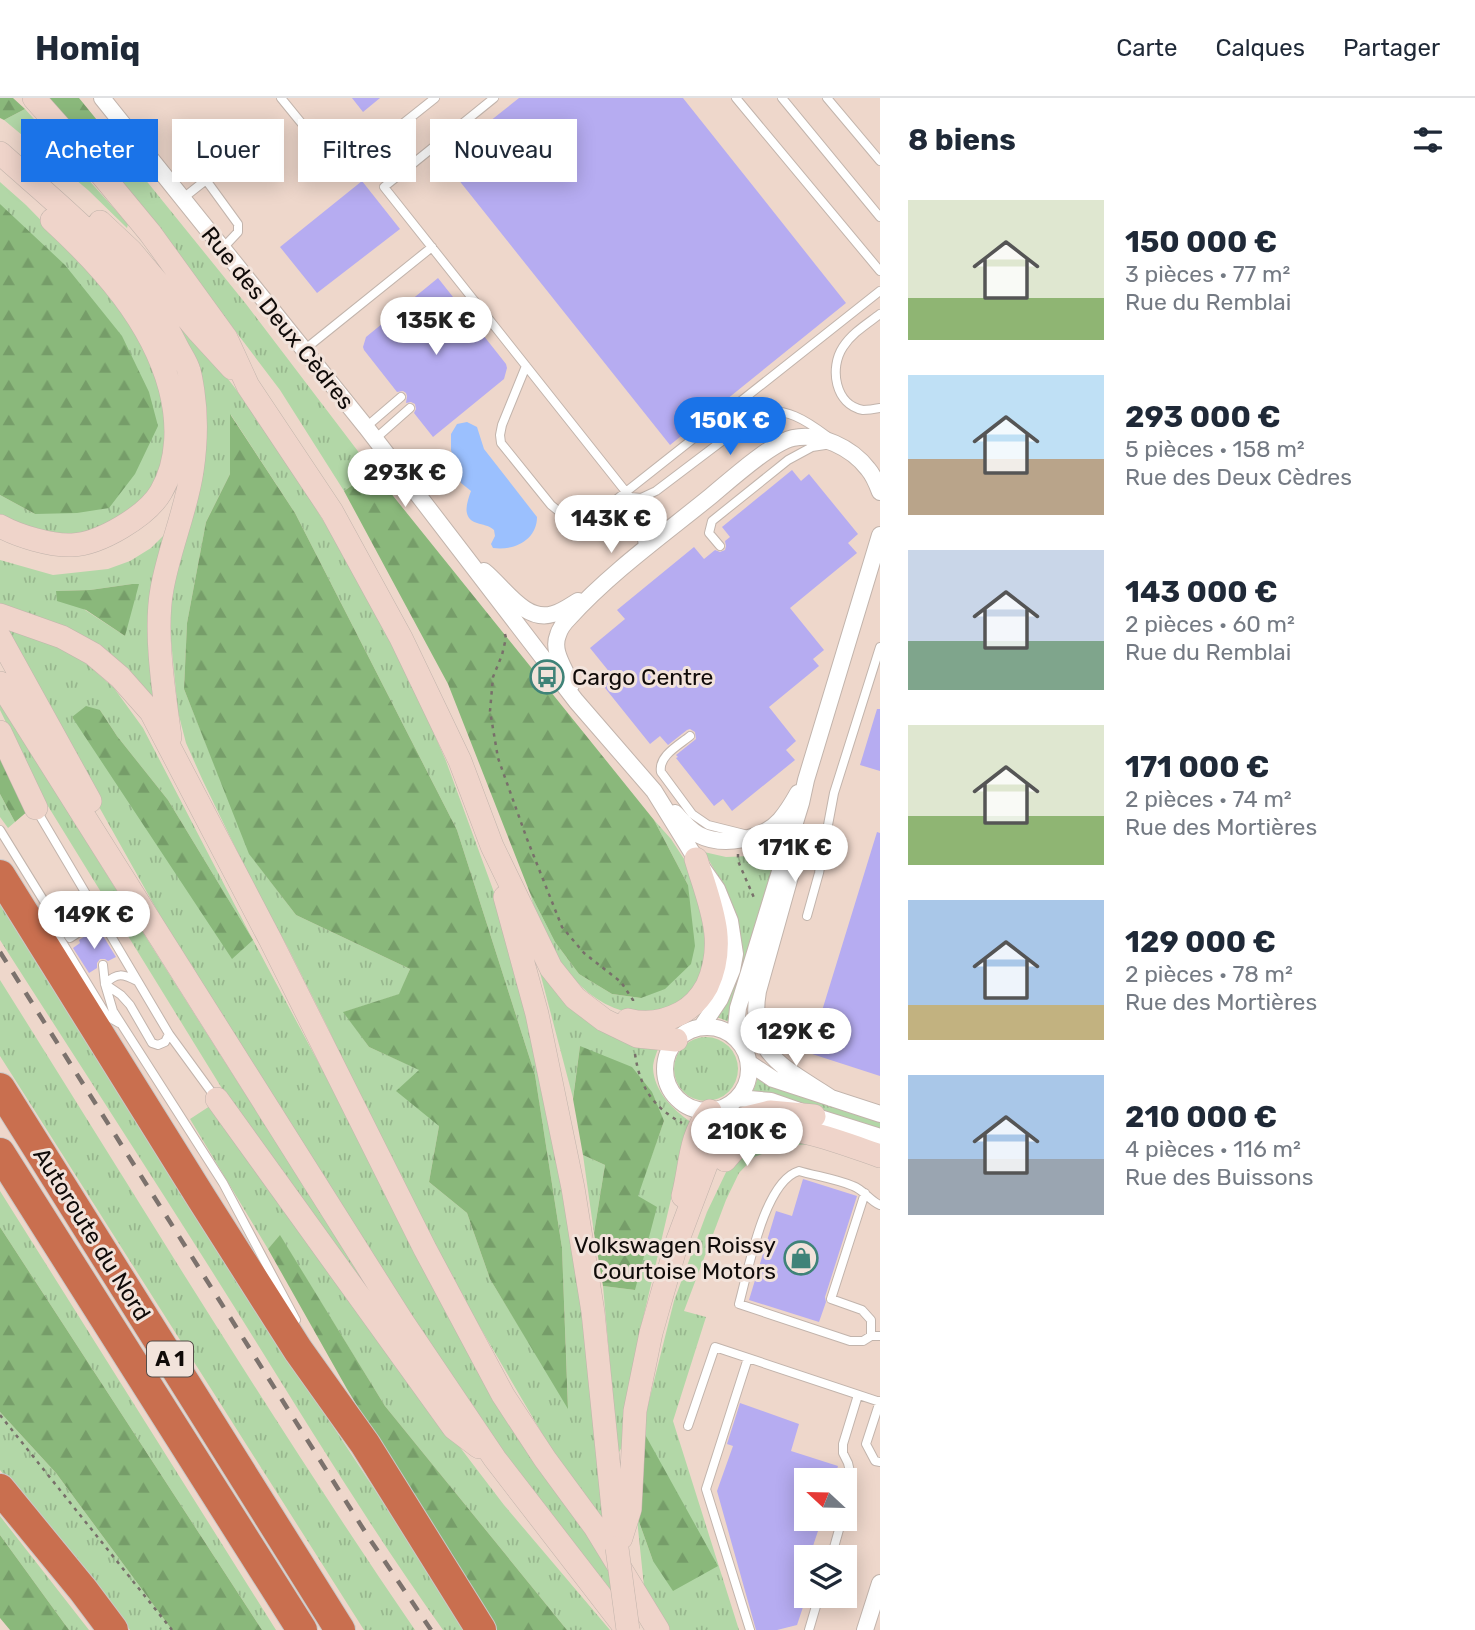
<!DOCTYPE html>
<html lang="fr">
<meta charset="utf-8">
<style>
:root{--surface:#fff;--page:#f2f2f3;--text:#1f2937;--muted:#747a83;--line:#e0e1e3;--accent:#1a73e8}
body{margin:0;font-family:Rubik,sans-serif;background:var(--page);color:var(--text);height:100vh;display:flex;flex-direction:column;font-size:26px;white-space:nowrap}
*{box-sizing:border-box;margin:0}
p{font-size:23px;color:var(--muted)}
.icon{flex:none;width:38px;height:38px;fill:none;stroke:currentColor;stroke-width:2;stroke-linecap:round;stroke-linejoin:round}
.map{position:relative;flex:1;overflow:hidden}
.panel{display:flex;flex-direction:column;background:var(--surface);width:595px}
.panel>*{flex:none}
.top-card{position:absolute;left:21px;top:21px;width:665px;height:63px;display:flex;gap:14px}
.needle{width:46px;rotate:292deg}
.fabs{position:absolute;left:794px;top:1370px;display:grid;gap:14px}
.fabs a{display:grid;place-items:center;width:63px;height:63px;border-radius:0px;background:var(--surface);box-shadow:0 4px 18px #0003;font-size:35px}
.price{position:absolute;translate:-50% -60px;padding:0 16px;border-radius:24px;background:#fff;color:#222;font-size:23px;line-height:46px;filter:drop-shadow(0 2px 4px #0008)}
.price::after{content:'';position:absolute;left:50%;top:42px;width:21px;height:16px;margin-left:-10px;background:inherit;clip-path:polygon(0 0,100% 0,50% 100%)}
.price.on{background:var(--accent);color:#fff}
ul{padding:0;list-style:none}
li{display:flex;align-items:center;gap:21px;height:175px;padding:0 28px}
li span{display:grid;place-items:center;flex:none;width:196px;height:140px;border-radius:0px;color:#555}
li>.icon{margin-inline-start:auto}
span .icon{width:84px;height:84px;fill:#fffc;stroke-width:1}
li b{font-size:30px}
h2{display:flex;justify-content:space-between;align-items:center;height:84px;padding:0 28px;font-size:30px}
.pill{padding:0 24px;border-radius:0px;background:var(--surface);box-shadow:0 4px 18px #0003;font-size:24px;line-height:63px}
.pill.on{background:var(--accent);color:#fff}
header{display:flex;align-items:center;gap:42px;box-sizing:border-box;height:98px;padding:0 35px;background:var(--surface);border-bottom:2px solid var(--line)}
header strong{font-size:33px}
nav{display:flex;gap:38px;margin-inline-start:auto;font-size:24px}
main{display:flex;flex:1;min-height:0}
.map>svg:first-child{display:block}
.built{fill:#eed7cb;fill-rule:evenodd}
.grass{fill:url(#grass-tufts);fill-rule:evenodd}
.forest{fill:url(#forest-firs)}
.water{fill:#9bc0fe}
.building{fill:#b6acf1}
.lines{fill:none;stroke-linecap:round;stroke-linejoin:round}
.lane-casing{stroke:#c2b4ac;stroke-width:10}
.street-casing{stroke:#c2b4ac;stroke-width:18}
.secondary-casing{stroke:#c2b4ac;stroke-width:24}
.highway-casing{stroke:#cac9c9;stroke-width:32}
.path{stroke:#786f6a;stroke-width:2.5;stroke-dasharray:3.5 5;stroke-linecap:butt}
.lane{stroke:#fff;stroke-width:8}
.street{stroke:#fff;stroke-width:16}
.secondary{stroke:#efd4ca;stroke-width:23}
.highway{stroke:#c96f4f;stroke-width:30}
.rail{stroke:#7c726d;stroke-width:4.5;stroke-dasharray:12 12;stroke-linecap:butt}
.secondary-bridge-casing{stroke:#c2b4ac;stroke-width:24;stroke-linecap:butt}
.secondary-bridge{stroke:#efd4ca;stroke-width:23}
.labels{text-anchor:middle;stroke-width:6;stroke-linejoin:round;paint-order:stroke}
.shield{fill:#f2e3db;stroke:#544c48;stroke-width:2}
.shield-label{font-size:21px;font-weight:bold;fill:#100b09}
.street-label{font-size:23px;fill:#100b09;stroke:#f2e3db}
.poi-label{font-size:23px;fill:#100b09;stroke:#f2e3db;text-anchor:start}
</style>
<header>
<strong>Homiq</strong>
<nav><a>Carte</a><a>Calques</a><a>Partager</a></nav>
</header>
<main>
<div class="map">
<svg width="880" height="1532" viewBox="0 0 880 1532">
<defs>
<pattern id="grass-tufts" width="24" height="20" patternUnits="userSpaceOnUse" patternTransform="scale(1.75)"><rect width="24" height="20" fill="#b2d7a7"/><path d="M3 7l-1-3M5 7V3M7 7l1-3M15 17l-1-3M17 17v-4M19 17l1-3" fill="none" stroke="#98b78e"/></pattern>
<pattern id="forest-firs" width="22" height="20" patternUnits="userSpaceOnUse" patternTransform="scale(1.75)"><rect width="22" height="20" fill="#8ab87b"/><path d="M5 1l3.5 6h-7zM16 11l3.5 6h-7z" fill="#769d69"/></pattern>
</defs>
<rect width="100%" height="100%" fill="#f2e3db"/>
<path class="built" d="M0 0H880V1532H0ZM807 1382H845V1421H807ZM807 1460H845V1498H807Z"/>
<path class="grass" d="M25 11 128 126 127 130 88 92 4 22Z
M119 49 246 206 373 373 344 393 280 292 105 61Z
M0 84 26 107 112 195 165 288 170 323 160 377 146 400 123 422 67 439 0 422V397L35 416 0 106Z
M123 155 175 213 235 290 285 361 339 448 412 585 446 663 495 797 521 883 579 1153 603 1422 564 1373 453 1183 387 1059 328 930 288 850 253 786 203 683 186 645 178 614 170 532 172 494 204 312ZM231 317 295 415 457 732 535 977 562 1150 568 1309 490 1181 467 1115 429 1084 439 1028 420 972 369 949 344 914 400 896 410 871 296 817 251 758 184 591 187 525 206 424 230 376Z
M166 435 159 617 134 586 0 509V462L53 477 108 471 130 463 151 450ZM132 486 125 538 56 493 90 492Z
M5 530 61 550 87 566 114 590 143 630 253 842 503 1310 608 1463 613 1504 483 1329 235 946 162 821 16 561ZM100 612 117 638 168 702 253 842 72 619Z
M0 603C147 845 301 1084 455 1322L226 997 43 700 0 612Z
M0 696 15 724 8 730 0 719Z
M654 722 671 741 688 767 708 826 705 875 681 908C670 910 648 918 639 918 634 917 628 915 623 913 573 899 542 841 530 795L555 844 579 876 612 896 641 900 688 787Z
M784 744 729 924 717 919 741 856V839L736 815 724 788 704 754 726 759 750 758Z
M0 798 78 922 221 1158 467 1532H443C359 1414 285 1289 208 1167 139 1058 69 950 0 842Z
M537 863 659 948C657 954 653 963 653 970 654 993 673 1012 691 1024L679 1067 638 1242 623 1347 618 1356 603 1188 635 1192 637 1098 664 1023 580 948 573 1000Z
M0 882C137 1100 270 1320 415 1532H364L0 958Z
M674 971a32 32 0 1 1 64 0a32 32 0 1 1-64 0Z
M758 979 880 1021V1032L752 996Z
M213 1006 459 1348 504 1407 610 1532H567L385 1308 280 1138 268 1151 190 1021Z
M785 1037 810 1046 783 1048 754 1059 739 1075 726 1102 684 1213 706 1219 673 1323 739 1532H665L645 1498 637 1421V1418L653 1463 642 1331 674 1203 707 1114 728 1070 746 1051 767 1042Z
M583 1057 605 1067 594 1135Z
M0 1093 276 1532H262L0 1129Z
M0 1314 56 1375 172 1532H130L0 1372Z
M0 1418 89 1532H69L0 1437Z"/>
<path class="forest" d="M0 0H13L25 11 4 22 0 20Z
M46 0H79L119 49 105 61Z
M0 106 65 167 122 238 149 294 158 328 135 376 109 410 77 415 35 416 0 397Z
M230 316 295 415 457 732 535 977 562 1150 568 1311 490 1181 467 1115 429 1084 439 1028 396 993 419 972 369 949 343 914 399 896 410 871 296 817 249 756 184 591 187 525 206 424 230 376Z
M373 373 654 722 688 787 695 848 691 866 665 891 641 900 612 896 579 876 555 844 530 795 448 586 344 393Z
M132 486H139L125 538 86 512 57 503 56 493 90 492Z
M86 608 100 612 117 638 168 702 253 842 232 861 72 619Z
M0 655 29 712 15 724 0 696Z
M580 948 632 969 652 994 664 1023 638 1098 657 1109 635 1192 603 1188 594 1135 605 1067 583 1057 573 1001Z
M0 1129 262 1532H172L56 1375 0 1314Z
M280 1137 385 1308 567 1532H496L480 1510 347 1291 268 1151Z
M642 1331 718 1468 673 1493 653 1463 637 1418Z
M0 1437 69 1532H10L0 1520Z"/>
<path class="water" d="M467 324 477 329 484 351 537 419C537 442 514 453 493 450L491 446 495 438 494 432C488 427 483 427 477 425 461 420 467 404 471 393L461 385 451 352V336L457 326Z"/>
<path class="building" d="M352 0H380L363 14Z
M519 0H683L846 205 670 347 442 61Z
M362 83 400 131 317 195 280 149Z
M438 180 506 266 507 270 504 281 433 339 414 315 416 311 415 306 411 304 406 305 407 298 406 295 403 293 397 294 364 252 363 249 366 239Z
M792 372 801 383 809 376 858 436 848 445 857 455 790 510 824 552 813 561 819 568 769 609 796 643 786 652 795 662 732 713 723 701 714 708 676 660 678 659 676 657 696 641 695 634 690 631 687 632 668 647 660 638 650 646 601 585 611 576 590 550 625 521 617 512 694 449 704 461 715 452 720 454 725 452 726 448 725 443 730 439 722 429Z
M877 611H880V673L860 667Z
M877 734 880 735V978L809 955Z
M75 805 86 822 72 831 61 813Z
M93 833 95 837 100 833 116 859 108 863 105 861H100L97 865V870L89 875 73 850 80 845 79 842Z
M803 1081 857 1098 825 1199 826 1204 819 1224 749 1202 776 1113 792 1118Z
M740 1305 799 1326 791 1353 838 1368 834 1382H807V1421H822L809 1460H807V1497L797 1527 777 1532H756L717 1393 733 1348 727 1346Z"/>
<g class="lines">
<defs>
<path id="lane" d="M281 0 325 54 376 47 435 0
M494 0 384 89 630 399 629 412 636 422 641 436 644 453
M736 0 880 173
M782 0 880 119
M827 0 880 63
M200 49 188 59 206 82
M182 101 206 82 238 126V134L222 151
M880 216C867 226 852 235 843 249 829 270 835 307 863 312 868 312 875 311 880 310
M304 252 432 149
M526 268 502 327 500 337 501 345 551 407C567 421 579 426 598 416L880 193
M366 329 401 299
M375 341 410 310
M630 399 641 400 656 393 759 315C785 308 807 323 827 338
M641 400 669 432
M720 448 709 435 712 423 788 362 812 349 825 347
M690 638C679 647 658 658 661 674L692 716 708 727 744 736
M37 713 169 936 215 999
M0 732 50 813 70 840 101 820
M807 818 819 775 834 695 880 549
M53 820 59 839 107 918 119 925
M103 867 105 886 113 913 223 1085 296 1222
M137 883C123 876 117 874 105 886L121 897 130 907 152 945 158 947 165 944 169 936
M865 1095 831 1201 862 1212 871 1222V1238
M880 1107C870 1103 864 1092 853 1088 836 1081 816 1078 799 1073 764 1083 748 1174 739 1206L850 1243H863L871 1238H880
M748 1260 706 1391 750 1532
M880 1303 866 1346 875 1363 880 1364
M688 1328 715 1249 880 1304
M845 1411 851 1378 848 1365 843 1355V1346L858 1297
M831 1460 842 1421
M809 1532 819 1498"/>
<path id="street" d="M102 0 366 329 576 603 654 693 696 761 717 791 730 823 735 856 732 872 720 901 702 928
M484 473C504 489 525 525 553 516 562 514 571 507 578 503
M571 587C566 571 551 554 558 537 560 530 564 525 569 520 611 474 663 437 711 398 729 383 771 345 793 340 820 334 852 350 868 371 874 378 877 386 880 394
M675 715C682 723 690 732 699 737 723 749 762 742 780 722 787 714 793 704 798 695
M800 743 758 893C747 957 786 970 831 1000
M665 971a42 42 0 1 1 84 0a42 42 0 1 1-84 0Z
M735 939 738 910 801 705 806 682 880 437
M749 965 773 981 880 1016
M738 1000 771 1003 814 1018 880 1039
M865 1532 880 1485"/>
<path id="secondary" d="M34 0 97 71 150 135 226 240 248 288 332 414 401 540 460 663 492 748 551 870 575 900 604 922 637 938 676 942
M0 55C65 113 138 169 177 249 181 257 187 265 189 273 191 280 192 287 193 294 197 321 196 346 192 373 186 413 169 451 162 491 154 534 164 595 170 639
M100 124 131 153 199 234 232 270
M0 428C18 438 51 448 72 447 100 446 147 418 161 394 179 363 179 324 170 290 152 223 102 168 52 122
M0 517 62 539 93 556 120 579 151 614 271 843 425 1151 503 1297 545 1361 595 1429 658 1532
M0 540 90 703
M0 585 402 1223 495 1361 627 1532
M0 634 36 710
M505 799 537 916 573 1090 593 1214 617 1450
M628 922C647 927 664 924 681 915 692 909 701 899 707 888 728 843 709 805 696 761
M217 1001 454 1330 479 1349
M725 1062C734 1052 744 1038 757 1033 787 1022 850 1048 880 1058
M683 1098C691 1067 689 1039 710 1013
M621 1440 630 1411 635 1313 651 1235 677 1144 709 1059 726 1036 746 1020 770 1014 814 1018"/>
<path id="highway" d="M0 777 202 1101 298 1252 365 1346 481 1532
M0 990 340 1532
M0 1055 302 1532
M0 1391 83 1492 113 1532"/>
</defs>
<use href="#lane" class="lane-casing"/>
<use href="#street" class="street-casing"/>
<use href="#secondary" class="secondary-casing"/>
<use href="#highway" class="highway-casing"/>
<path class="path" d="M505 536 506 540 502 557 493 579 490 613 498 660 527 741 562 829 584 855 621 884 633 902V905
M738 756V763L755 802
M635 956C640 990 653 1009 682 1025
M0 1317 172 1532"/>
<use href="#lane" class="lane"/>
<use href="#street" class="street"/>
<use href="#secondary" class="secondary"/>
<use href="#highway" class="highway"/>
<path class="rail" d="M0 854 369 1440 431 1532"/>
<defs>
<path id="secondary-bridge" d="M617 1450 628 1532"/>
</defs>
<use href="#secondary-bridge" class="secondary-bridge-casing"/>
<use href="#secondary-bridge" class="secondary-bridge"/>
</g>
<defs>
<symbol id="bus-ring" viewBox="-11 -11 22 22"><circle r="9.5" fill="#f2e3db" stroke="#3f8378" stroke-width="1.5"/><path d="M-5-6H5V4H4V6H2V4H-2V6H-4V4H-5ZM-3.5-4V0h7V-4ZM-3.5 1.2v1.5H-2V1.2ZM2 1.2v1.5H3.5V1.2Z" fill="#3f8378"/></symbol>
<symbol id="shop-ring" viewBox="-11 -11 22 22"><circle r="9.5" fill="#f2e3db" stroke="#3f8378" stroke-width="1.5"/><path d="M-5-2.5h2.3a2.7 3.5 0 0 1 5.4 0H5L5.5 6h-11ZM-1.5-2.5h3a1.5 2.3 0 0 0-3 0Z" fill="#3f8378"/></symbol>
</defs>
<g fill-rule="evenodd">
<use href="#bus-ring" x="528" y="560" width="38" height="38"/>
<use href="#shop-ring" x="782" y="1141" width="38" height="38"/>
</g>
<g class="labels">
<rect class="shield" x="147" y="1243.5" width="46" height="35" rx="5"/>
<g class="shield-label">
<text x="170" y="1268">A 1</text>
</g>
<g class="street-label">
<text transform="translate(278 220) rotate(51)" y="8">Rue des Deux Cèdres</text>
<text transform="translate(92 1136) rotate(58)" y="8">Autoroute du Nord</text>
</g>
<g class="poi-label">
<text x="572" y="587">Cargo Centre</text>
<text x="776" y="1155" text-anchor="end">Volkswagen Roissy<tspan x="776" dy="26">Courtoise Motors</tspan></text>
</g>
</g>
</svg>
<div class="fabs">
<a><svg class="needle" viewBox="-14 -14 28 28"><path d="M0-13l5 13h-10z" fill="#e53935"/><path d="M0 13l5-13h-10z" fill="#747a83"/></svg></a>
<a><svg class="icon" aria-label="layers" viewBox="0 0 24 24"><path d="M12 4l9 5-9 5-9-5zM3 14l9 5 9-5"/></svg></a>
</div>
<b class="price" style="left:436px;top:259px">135K €</b>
<b class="price on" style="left:730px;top:359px">150K €</b>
<b class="price" style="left:405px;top:411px">293K €</b>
<b class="price" style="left:611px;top:457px">143K €</b>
<b class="price" style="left:795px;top:786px">171K €</b>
<b class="price" style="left:94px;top:853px">149K €</b>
<b class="price" style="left:796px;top:970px">129K €</b>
<b class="price" style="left:747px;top:1070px">210K €</b>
<div class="top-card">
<a class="pill on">Acheter</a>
<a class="pill">Louer</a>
<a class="pill">Filtres</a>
<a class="pill">Nouveau</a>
</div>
</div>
<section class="panel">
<h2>8 biens<svg class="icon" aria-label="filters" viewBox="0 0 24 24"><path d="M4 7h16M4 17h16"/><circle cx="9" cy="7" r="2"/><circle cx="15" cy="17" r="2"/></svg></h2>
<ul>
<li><span style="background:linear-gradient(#dfe7d0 70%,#8fb573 0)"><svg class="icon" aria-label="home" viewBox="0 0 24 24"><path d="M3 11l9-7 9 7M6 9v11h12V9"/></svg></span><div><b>150 000 €</b><p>3 pièces · 77 m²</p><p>Rue du Remblai</p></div></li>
<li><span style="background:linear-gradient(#bfe0f5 60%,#b9a48a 0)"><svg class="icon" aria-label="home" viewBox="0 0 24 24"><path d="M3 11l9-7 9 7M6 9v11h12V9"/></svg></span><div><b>293 000 €</b><p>5 pièces · 158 m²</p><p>Rue des Deux Cèdres</p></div></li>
<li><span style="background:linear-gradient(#c9d6e8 65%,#7fa58c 0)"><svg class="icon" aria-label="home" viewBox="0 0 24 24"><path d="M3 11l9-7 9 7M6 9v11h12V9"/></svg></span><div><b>143 000 €</b><p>2 pièces · 60 m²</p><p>Rue du Remblai</p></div></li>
<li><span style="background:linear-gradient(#dfe7d0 65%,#8fb573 0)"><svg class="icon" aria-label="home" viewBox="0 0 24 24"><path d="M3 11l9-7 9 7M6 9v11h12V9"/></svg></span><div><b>171 000 €</b><p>2 pièces · 74 m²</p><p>Rue des Mortières</p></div></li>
<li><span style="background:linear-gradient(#a9c7e8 75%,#c2b280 0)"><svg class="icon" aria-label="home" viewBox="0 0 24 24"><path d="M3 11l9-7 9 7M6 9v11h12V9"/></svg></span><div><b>129 000 €</b><p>2 pièces · 78 m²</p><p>Rue des Mortières</p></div></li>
<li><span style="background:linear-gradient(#a9c7e8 60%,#9aa5b1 0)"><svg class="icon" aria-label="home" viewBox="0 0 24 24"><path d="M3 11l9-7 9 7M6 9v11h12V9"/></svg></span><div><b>210 000 €</b><p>4 pièces · 116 m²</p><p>Rue des Buissons</p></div></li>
</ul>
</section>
</main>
